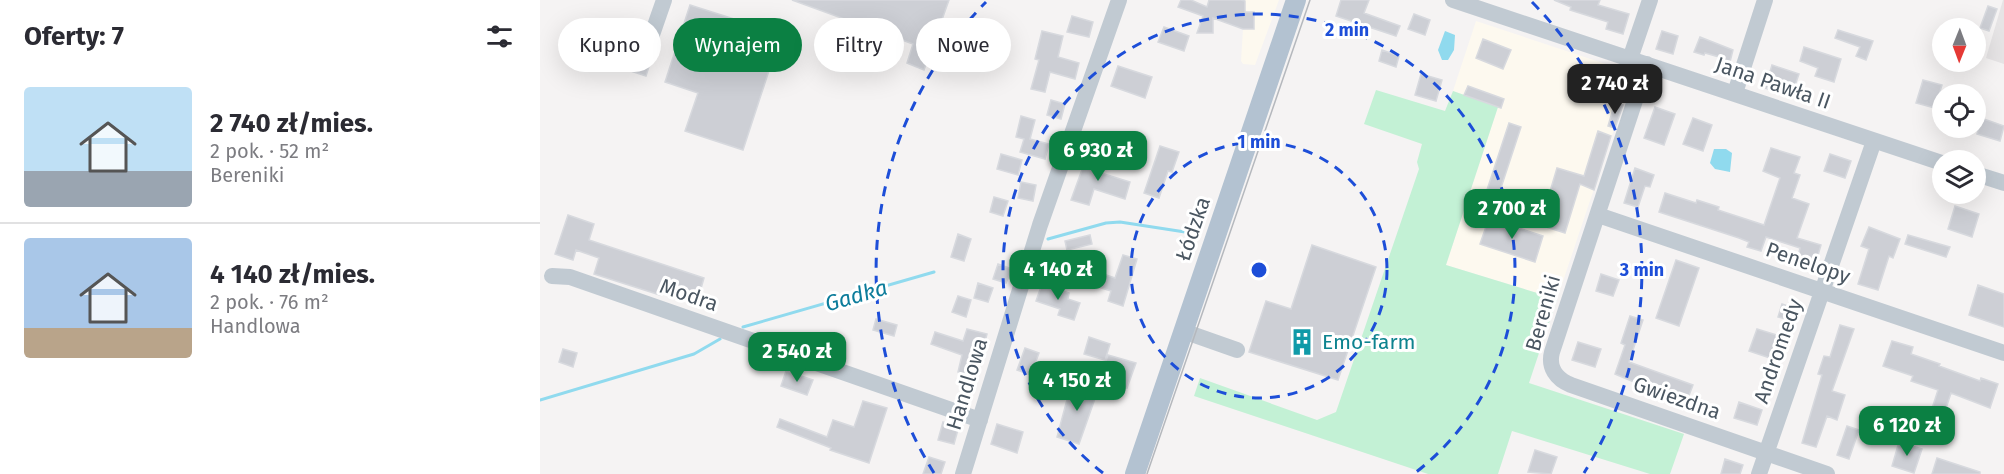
<!DOCTYPE html>
<html lang="pl">
<meta charset="utf-8">
<style>
:root{--surface:#fff;--page:#f7f7f7;--text:#2b2b33;--muted:#7c7c81;--line:#e1e1e2;--accent:#0b8043}
body{margin:0;font-family:"Fira Sans",sans-serif;background:var(--page);color:var(--text);height:100vh;display:flex;flex-direction:column;font-size:22px;white-space:nowrap}
*{box-sizing:border-box;margin:0}
p{font-size:20px;color:var(--muted)}
.icon{flex:none;width:33px;height:33px;fill:none;stroke:currentColor;stroke-width:2;stroke-linecap:round;stroke-linejoin:round}
.map{position:relative;flex:1;overflow:hidden}
.drawer{display:flex;flex-direction:column;background:var(--surface);width:540px}
.drawer>*{flex:none}
.guide{position:absolute;left:18px;top:18px;width:570px;height:54px;display:flex;gap:12px}
.needle{width:39px;rotate:181deg}
.tools{position:absolute;left:1392px;top:18px;display:grid;gap:12px}
.tools a{display:grid;place-items:center;width:54px;height:54px;border-radius:50%;background:var(--surface);box-shadow:0 6px 24px #0002;font-size:30px}
.price{position:absolute;translate:-50% -51px;padding:0 14px;border-radius:12px;background:var(--accent);color:#fff;font-size:20px;line-height:39px;filter:drop-shadow(0 2px 3px #0008)}
.price::after{content:'';position:absolute;left:50%;top:36px;width:18px;height:14px;margin-left:-9px;background:inherit;clip-path:polygon(0 0,100% 0,50% 100%)}
.price.on{background:#222;color:#fff}
ul{padding:0;list-style:none}
li{display:flex;align-items:center;gap:18px;height:150px;padding:0 24px}
li+li{border-top:2px solid var(--line)}
li span{display:grid;place-items:center;flex:none;width:168px;height:120px;border-radius:6px;color:#555}
li>.icon{margin-inline-start:auto}
span .icon{width:72px;height:72px;fill:#fffc;stroke-width:1}
li b{font-size:26px}
h2{display:flex;justify-content:space-between;align-items:center;height:72px;padding:0 24px;font-size:26px}
.tag{padding:0 21px;border-radius:27px;background:var(--surface);box-shadow:0 6px 24px #0002;font-size:21px;line-height:54px}
.tag.on{background:var(--accent);color:#fff}
main{display:flex;flex:1;min-height:0}
.map>svg:first-child{display:block}
.commercial{fill:#fdf9ef}
.education{fill:#e6e4e5}
.green{fill:#c3f1d5}
.water{fill:#90daee}
.lines{fill:none;stroke-linecap:round;stroke-linejoin:round}
.stream{stroke:#90daee;stroke-width:3}
.building{fill:#cdcfd5;stroke:#d7d9de;stroke-width:1.5}
.minor{stroke:#c1cad2;stroke-width:16}
.major{stroke:#b3c2d1;stroke-width:20}
.tram{stroke:#b5b8bd;stroke-width:1.5}
.ring{fill:none;stroke:#1d4ed8;stroke-width:3;stroke-dasharray:10 8}
.labels{text-anchor:middle;stroke-width:6;stroke-linejoin:round;paint-order:stroke}
.street-label{font-size:21px;fill:#4a5661;stroke:#fff}
.culture-label{font-size:21px;fill:#0d838f;stroke:#fff;text-anchor:start}
.water-label{font-size:22px;font-style:italic;fill:#0c7c9b;stroke:#fff}
.centre{fill:#1d4ed8;stroke:#fff;stroke-width:3}
.ring-label{font-size:18px;text-anchor:middle;font-weight:bold;fill:#1d4ed8;stroke:#fff;stroke-width:6;stroke-linejoin:round;paint-order:stroke}
</style>
<main>
<section class="drawer">
<h2>Oferty: 7<svg class="icon" aria-label="filters" viewBox="0 0 24 24"><path d="M4 7h16M4 17h16"/><circle cx="9" cy="7" r="2"/><circle cx="15" cy="17" r="2"/></svg></h2>
<ul>
<li><span style="background:linear-gradient(#bfe0f5 70%,#9aa5b1 0)"><svg class="icon" aria-label="home" viewBox="0 0 24 24"><path d="M3 11l9-7 9 7M6 9v11h12V9"/></svg></span><div><b>2 740 zł/mies.</b><p>2 pok. · 52 m²</p><p>Bereniki</p></div></li>
<li><span style="background:linear-gradient(#a9c7e8 75%,#b9a48a 0)"><svg class="icon" aria-label="home" viewBox="0 0 24 24"><path d="M3 11l9-7 9 7M6 9v11h12V9"/></svg></span><div><b>4 140 zł/mies.</b><p>2 pok. · 76 m²</p><p>Handlowa</p></div></li>
</ul>
</section>
<div class="map">
<svg width="1464" height="474" viewBox="0 0 1464 474">
<rect width="100%" height="100%" fill="#f5f3f3"/>
<path class="commercial" d="M669 0H739L715 65 703 64 701 61 703 29 673 18V33H657Z
M936 21 1093 73 1017 299 906 265 958 107 913 91Z"/>
<path class="education" d="M1463 0H1464V64L1446 58Z"/>
<path class="green" d="M836 90 905 111 913 91 958 107 906 265 1017 299 989 383 1144 434 1130 474H1110L972 431 958 474H888L654 396 660 378 777 420 796 412 879 169 877 162 882 144 824 124Z"/>
<path class="water" d="M905 31 915 35 914 50 908 60H902L898 50Z
M1174 149H1186L1192 153 1190 172 1175 169 1170 163Z"/>
<g class="lines">
<path class="stream" d="M508 239 566 223 580 222 658 234
M203 327 394 272
M0 400 154 354 180 339"/>
</g>
<path class="building" d="M252 0H409L384 70 367 63 373 44Z
M641 0H651L667 7 669 0H701L705 1V12H714V29H703L673 18V33H657L663 16 638 7Z
M801 0H829L824 13 860 26 856 36 796 16Z
M1014 0H1060L1058 5 1089 14 1083 34 1066 29 1068 22 1030 10 1031 7Z
M150 5 241 34 203 150 145 131 158 93 125 82Z
M1448 6 1457 9 1449 31 1440 28Z
M874 14 890 20 885 35 868 29Z
M532 16 553 22 549 37 527 32Z
M624 27 649 36 644 51 618 42Z
M1298 30 1333 41 1326 60 1316 56 1320 47 1295 38Z
M502 31 523 36 518 57 539 63 535 79 510 72 505 92 491 89 499 60 495 59Z
M1122 31 1138 36 1133 54 1116 49Z
M1160 37 1193 50 1190 62 1181 61 1179 57 1165 53 1164 55 1154 52Z
M943 39 971 50 963 69 936 58Z
M67 42 112 57 106 76 60 61Z
M1264 47 1301 59 1294 82 1275 76 1278 68 1260 61Z
M842 50 859 56 856 67 839 61Z
M1232 65 1259 74 1251 97 1225 88Z
M578 66 612 77 605 98 571 86Z
M881 74 902 80 896 101 875 95Z
M1383 80 1402 85 1395 108 1376 103Z
M928 86 964 99 961 108 924 95Z
M511 100 525 104 521 119 507 115Z
M1075 102 1083 105 1075 128 1068 126Z
M1115 107 1135 114 1124 145 1104 138Z
M481 116 495 120 490 139 509 144 505 159 480 152 484 139 476 137Z
M1153 118 1172 125 1163 151 1143 144Z
M1441 118 1464 126 1460 141 1437 134Z
M969 123 981 127 954 209 942 205Z
M1058 131 1071 136 1054 190 1040 184 1025 233 1000 225 1017 168 1044 176Z
M620 146 639 152 632 172 628 171 619 198 604 193Z
M1231 148 1260 157 1254 173 1260 175 1252 198 1269 204 1257 238 1281 245 1276 262 1258 257 1260 248 1226 237 1221 251 1207 247 1209 242 1199 238 1119 212 1125 193 1156 203 1157 200 1179 207 1178 210 1224 225 1240 178 1223 171Z
M461 154 482 160 478 175 457 169Z
M1290 154 1311 161 1305 178 1284 171Z
M547 156 565 161 561 173 590 182 585 199 554 189 549 205 531 200Z
M1095 168 1114 175 1110 187 1105 186 1098 207 1084 203Z
M481 182 496 185 493 201 478 198Z
M454 197 468 201 463 216 450 212Z
M1415 206 1439 214 1432 237 1408 229Z
M28 215 54 224 49 240 164 278 160 292 154 290 153 293 124 283 120 295 54 274 59 258 36 250 33 260 15 254Z
M949 218 1003 236 995 262 940 244Z
M1329 227 1360 239 1353 258 1349 256 1338 290 1318 284 1329 249 1321 246Z
M418 234 431 239 424 261 411 257Z
M550 235 552 244 527 250 525 241Z
M1368 235 1410 247 1406 257 1365 244Z
M772 245 836 267 798 380 709 352 726 301 751 309Z
M583 255 597 259 583 306 568 301 571 291 532 279 537 265 575 278Z
M1136 260 1159 268 1139 326 1116 318Z
M458 264 472 269 466 283 453 279Z
M1061 274 1079 280 1073 296 1056 291Z
M438 283 453 288 448 302 434 298Z
M502 284 529 293 528 299 540 303 534 320 518 315 520 309 496 301Z
M1438 285 1464 294V327L1429 315Z
M418 296 431 300 426 317 412 312Z
M1242 304 1257 309 1254 321 1238 317Z
M1090 316 1103 320 1089 362 1153 385 1148 398 1115 386 1113 390 1075 374 1085 345 1081 343Z
M336 319 357 325 354 336 333 330Z
M1300 325 1314 329 1292 391 1305 395 1297 420 1287 416 1276 447 1262 443 1282 375 1278 374 1284 356 1290 357Z
M427 329 447 334 436 377 418 372 422 355 391 344 395 332 423 341Z
M1217 329 1240 336 1233 359 1209 351Z
M549 337 570 344 565 360 544 354Z
M1352 341 1373 347 1371 354 1400 364 1399 366 1440 381 1441 378 1458 384 1450 408 1411 393 1402 421 1412 424 1408 434 1386 427 1398 390 1371 381 1373 376 1343 366Z
M1038 342 1061 349 1055 367 1032 360Z
M485 348 499 353 491 375 477 370Z
M23 349 37 353 33 367 19 362Z
M568 355 596 363 587 388 560 380Z
M246 371 273 380 267 395 241 386Z
M532 381 558 390 539 444 517 437Z
M323 401 347 408 329 463 290 450 291 448 237 427 240 419 287 437 293 420 314 427Z
M1199 402 1222 410 1217 425 1194 418Z
M403 422 419 426 414 444 398 440Z
M457 424 483 432 477 453 451 444Z
M1307 426 1319 430 1309 459 1297 455Z
M1359 442 1382 449 1374 473 1352 466Z
M995 450 1017 457 1011 474 988 472Z
M389 457 405 462 401 474H383Z
M1397 458 1440 472V474H1392Z
M1185 459 1203 465 1200 474H1181Z"/>
<g class="lines">
<path class="minor" d="M913 0 1402 163
M108 46 124 0
M1090 59 1110 0
M1107 64 1012 352C1008 367 1016 379 1031 385L1287 474
M1195 93 1225 0
M1436 174 1464 183
M1058 215 1464 353
M12 276 30 277 440 420
M643 331 697 350
M423 474 500 225 579 0
M1219 474 1334 141"/>
<path class="major" d="M595 474 756 0"/>
<path class="tram" d="M607 474 770 0"/>
</g>
<g class="ring">
<circle cx="719" cy="270" r="128"/>
<path d="M563 473A256 256 0 1 1 875 473"/>
<path d="M394 473A383 383 0 0 1 446 2M992 2A383 383 0 0 1 1044 473"/>
</g>
<defs>
<symbol id="building-bare" viewBox="-9 -9 18 18"><path d="M-4-6H4V6H1V3H-1V6H-4ZM-2.5-4.3h1.7v1.8h-1.7ZM.8-4.3h1.7v1.8H.8ZM-2.5-1h1.7V.8h-1.7ZM.8-1h1.7V.8H.8Z" fill="#0f9aa8" stroke="#fff" stroke-width="2.5" paint-order="stroke"/></symbol>
</defs>
<g fill-rule="evenodd">
<use href="#building-bare" x="743" y="323" width="38" height="38"/>
</g>
<g class="labels">
<g class="street-label">
<text transform="translate(1233 83) rotate(19)" y="7">Jana Pawła II</text>
<text transform="translate(653 229) rotate(-71)" y="7">Łódzka</text>
<text transform="translate(1268 263) rotate(19)" y="7">Penelopy</text>
<text transform="translate(149 295) rotate(19)" y="7">Modra</text>
<text transform="translate(1003 313) rotate(-74)" y="7">Bereniki</text>
<text transform="translate(1238 351) rotate(-71)" y="7">Andromedy</text>
<text transform="translate(427 384) rotate(-73)" y="7">Handlowa</text>
<text transform="translate(1137 398) rotate(19)" y="7">Gwiezdna</text>
</g>
<g class="culture-label">
<text x="782" y="349">Emo-farm</text>
</g>
<g class="water-label">
<text transform="translate(316 295) rotate(-16)" y="8">Gadka</text>
</g>
</g>
<circle cx="719" cy="270" r="9" class="centre"/>
<g class="ring-label">
<text x="807" y="36">2 min</text>
<text x="719" y="148">1 min</text>
<text x="1102" y="276">3 min</text>
</g>
</svg>
<div class="tools">
<a><svg class="needle" viewBox="-14 -14 28 28"><path d="M0-13l5 13h-10z" fill="#e53935"/><path d="M0 13l5-13h-10z" fill="#7c7c81"/></svg></a>
<a><svg class="icon" aria-label="locate" viewBox="0 0 24 24"><circle cx="12" cy="12" r="6"/><path d="M12 2v4M12 18v4M2 12h4M18 12h4"/></svg></a>
<a><svg class="icon" aria-label="layers" viewBox="0 0 24 24"><path d="M12 4l9 5-9 5-9-5zM3 14l9 5 9-5"/></svg></a>
</div>
<b class="price on" style="left:1075px;top:115px">2 740 zł</b>
<b class="price" style="left:558px;top:182px">6 930 zł</b>
<b class="price" style="left:972px;top:240px">2 700 zł</b>
<b class="price" style="left:518px;top:301px">4 140 zł</b>
<b class="price" style="left:257px;top:383px">2 540 zł</b>
<b class="price" style="left:537px;top:412px">4 150 zł</b>
<b class="price" style="left:1367px;top:457px">6 120 zł</b>
<div class="guide">
<a class="tag">Kupno</a>
<a class="tag on">Wynajem</a>
<a class="tag">Filtry</a>
<a class="tag">Nowe</a>
</div>
</div>
</main>
